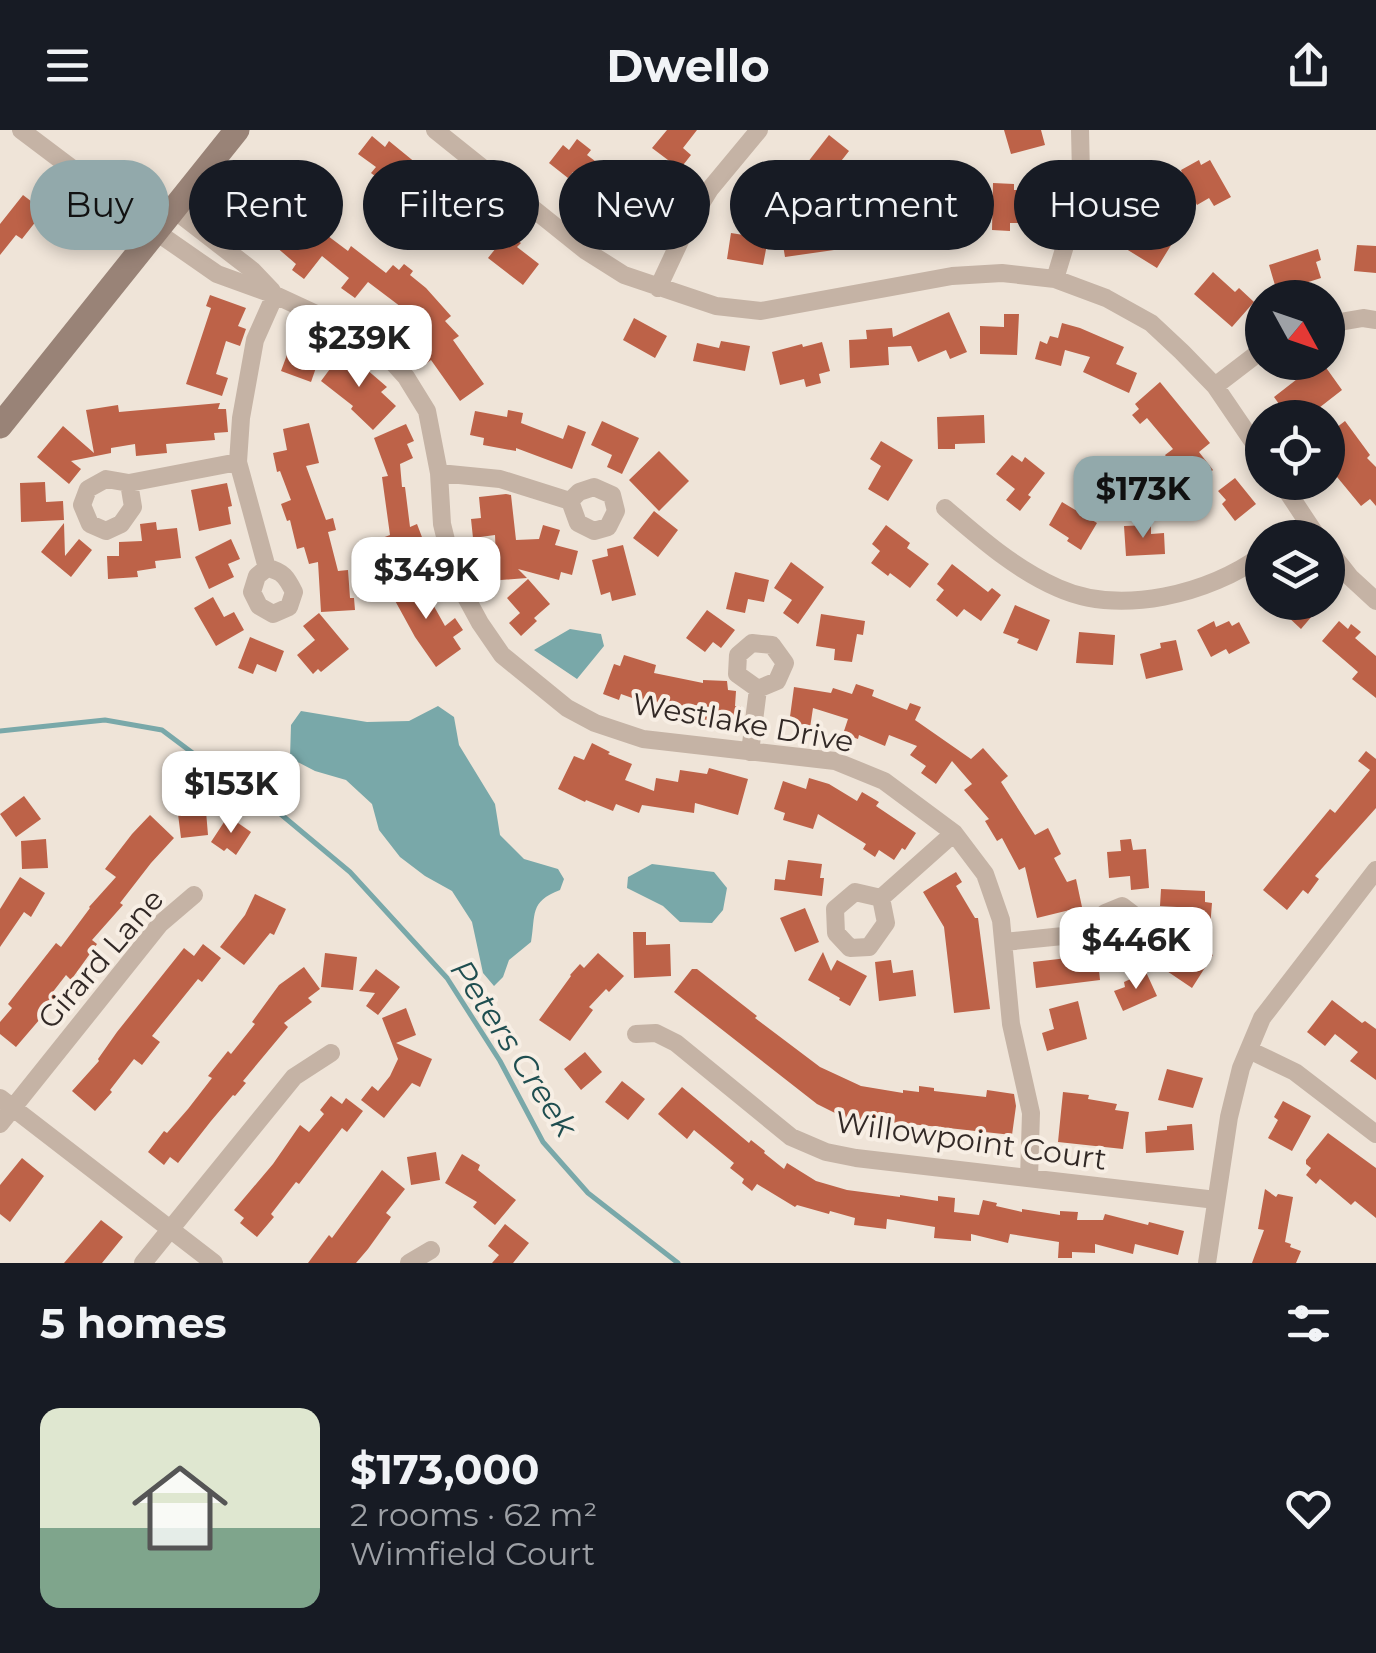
<!DOCTYPE html>
<meta charset="utf-8">
<style>
:root{--surface:#171b24;--page:#242831;--text:#f1f3f6;--muted:#9ea1a6;--line:#363941;--accent:#92a9ab}
body{margin:0;font-family:Montserrat,sans-serif;background:var(--page);color:var(--text);height:100vh;display:flex;flex-direction:column;font-size:38px;white-space:nowrap}
*{box-sizing:border-box;margin:0}
p{font-size:32px;color:var(--muted)}
.icon{flex:none;width:55px;height:55px;fill:none;stroke:currentColor;stroke-width:2;stroke-linecap:round;stroke-linejoin:round}
.map{position:relative;height:1133px;overflow:hidden}
.panel{display:flex;flex-direction:column;background:var(--surface);flex:1}
.panel>*{flex:none}
.banner{position:absolute;left:30px;top:30px;width:1318px;height:90px;display:flex;gap:20px}
.needle{width:65px;rotate:130deg}
.fabs{position:absolute;left:1245px;top:150px;display:grid;gap:20px}
.fabs a{display:grid;place-items:center;width:100px;height:100px;border-radius:50%;background:var(--surface);box-shadow:0 5px 15px #0003;font-size:50px}
.price{position:absolute;translate:-50% -85px;padding:0 22px;border-radius:20px;background:#fff;color:#222;font-size:32px;line-height:65px;filter:drop-shadow(0 2px 5px #0008)}
.price::after{content:'';position:absolute;left:50%;top:60px;width:30px;height:22px;margin-left:-15px;background:inherit;clip-path:polygon(0 0,100% 0,50% 100%)}
.price.on{background:var(--accent);color:#111}
ul{padding:0;list-style:none}
li{display:flex;align-items:center;gap:30px;height:250px;padding:0 40px}
li+li{border-top:2px solid var(--line)}
li span{display:grid;place-items:center;flex:none;width:280px;height:200px;border-radius:20px;color:#555}
li>.icon{margin-inline-start:auto}
span .icon{width:120px;height:120px;fill:#fffc;stroke-width:1}
li b{font-size:42px}
h2{display:flex;justify-content:space-between;align-items:center;height:120px;padding:0 40px;font-size:42px}
.tag{padding:0 35px;border-radius:45px;background:var(--surface);box-shadow:0 5px 15px #0003;font-size:35px;line-height:90px}
.tag.on{background:var(--accent);color:#111}
header{display:flex;justify-content:space-between;align-items:center;height:130px;padding:0 40px;background:var(--surface);font-size:45px;font-weight:700}
.map>svg:first-child{display:block}
.water{fill:#79a8a9}
.lines{fill:none;stroke-linecap:round;stroke-linejoin:round}
.stream{stroke:#79a8a9;stroke-width:5}
.building{fill:#bd6248}
.street{stroke:#c5b3a5;stroke-width:18}
.secondary{stroke:#998377;stroke-width:25}
.labels{text-anchor:middle;stroke-width:8;stroke-linejoin:round;paint-order:stroke}
.street-label{font-size:30px;fill:#322926;stroke:#f7eee4}
.water-label{font-size:32px;font-style:italic;fill:#1f4e50;stroke:#f7eee4}
</style>
<header><svg class="icon" aria-label="menu" viewBox="0 0 24 24"><path d="M4 6h16M4 12h16M4 18h16"/></svg>Dwello<svg class="icon" aria-label="share" viewBox="0 0 24 24"><path d="M12 15V3M7 8l5-5 5 5M5 13v7h14v-7"/></svg></header>
<div class="map">
<svg width="1376" height="1133" viewBox="0 0 1376 1133">
<rect width="100%" height="100%" fill="#efe4d8"/>
<path class="water" d="M570 499 601 504 604 516 577 549 534 520Z
M438 576 454 587 459 615 495 674 500 705 524 729 558 739 564 749 560 760C529 772 536 784 531 812L509 830 503 847 494 856 483 843 472 792 452 761 425 746 400 727 379 700 372 674 346 650 315 641 290 628 291 595 301 581 367 592 409 591Z
M652 734 714 742 727 758 723 780 712 793 680 792 663 776 627 758 628 747Z"/>
<g class="lines">
<path class="stream" d="M0 601 105 590 162 600 194 624 259 666 350 742 447 848 500 931 543 1012 588 1063 678 1133"/>
</g>
<path class="building" d="M667 0H697L683 18 691 25 680 39 652 18Z
M1004 0H1041L1045 15 1011 24Z
M829 5 849 21 827 49 821 50 804 37Z
M372 6 385 17 389 11 422 38 405 60 395 52 390 58 371 43 376 37 358 24Z
M577 9 591 20 587 25 595 31 581 48 573 42 568 48 549 33 563 15 569 20Z
M1199 30 1201 35 1210 30 1231 67 1214 76 1209 68 1197 75 1191 64 1183 69 1172 49 1182 43 1181 40Z
M618 48 656 77 640 98 602 69Z
M993 53 1014 54V60H1034L1033 93H1010V101L992 100Z
M446 54 460 64 458 67 477 80 455 112 443 103 448 96 427 81Z
M23 65 44 81 22 109 16 105 0 125V94Z
M961 69 965 99 934 103 930 73Z
M893 71 900 105 855 114 849 88 875 82 874 75Z
M257 74 299 108 307 99 316 106 320 100 348 121 351 116 386 143 393 135 399 140 404 134 413 141 410 145 426 158 451 186 445 191 459 206 453 210 484 254 460 271 431 230 427 233 416 220 429 208 414 191 417 189 368 152 355 168 341 158 349 148 322 126 304 149 292 140 296 134 261 104 254 113 237 99Z
M1123 88 1135 96 1139 90 1173 112 1157 138 1110 109Z
M830 95 834 120 785 127 782 109 802 106 801 99Z
M508 103 521 113 517 117 539 134 523 155 488 128Z
M731 103 768 109 763 135 727 129Z
M1357 115 1376 116V143L1354 141Z
M1318 119 1321 130 1316 132 1321 148 1277 162 1269 135Z
M1213 142 1235 162 1239 158 1254 172 1232 197 1194 164Z
M210 165 246 178 238 196 246 199 240 216 226 211 216 244 228 248 222 266 186 254 211 178 206 176Z
M949 182 967 222 950 229 946 220 918 232 911 216 888 217 889 235 850 238 849 210 867 209 866 200 892 198 893 207Z
M1004 184H1019L1017 225 980 224V196L1004 197Z
M634 188 667 206 655 228 623 210Z
M1062 193 1080 198 1124 217 1116 234 1137 243 1129 263 1083 242 1090 227 1065 220 1061 236 1035 229 1040 211 1047 214 1050 206 1058 208Z
M310 203 326 209 311 252 281 241 294 206 307 211Z
M721 211 750 216 745 241 693 231 697 213 719 218Z
M822 212 830 241 819 244 821 253 806 257 804 249 780 255 772 222 802 214 803 217Z
M344 220 387 257 381 262 396 276 373 300 351 279 353 276 321 251Z
M1319 232H1322L1342 260 1306 288H1289L1274 267Z
M1160 252 1210 313 1199 322 1213 340 1190 358 1165 325 1173 319 1147 288 1140 294 1132 285 1139 279 1135 274Z
M220 273 218 279H226L228 302 214 303 215 310 166 314 167 323 136 326 135 314 111 318V323L71 331 81 339 69 354 37 327 63 296 94 323 86 280 118 275 119 282Z
M508 280 523 283 521 293 563 309 568 295 586 302 572 339 516 318V321L483 315 484 308 470 305 475 281 507 287Z
M984 285 985 313 955 314V319H938L937 287Z
M602 291 639 308 622 344 607 337 612 325 591 315Z
M1345 291 1370 325 1367 328 1376 337V376L1370 369 1361 376 1328 336 1342 324 1328 304Z
M309 293 319 333 306 336 326 390 333 388 336 400 328 402 338 441 348 440 350 468H354L355 480 321 482 318 432 309 434 304 417 297 419 290 390 287 391 281 374 291 370 280 341 277 342 273 323 287 320 283 299Z
M406 294 414 311 407 314 413 328 400 334 402 357H405L410 397 417 394 428 423 393 436 382 408 390 405 382 347 388 346 374 308Z
M881 311 913 330 888 371 868 359 881 336 870 329Z
M659 321 689 351 659 381 629 350Z
M1012 325 1022 332 1025 327 1045 343 1028 365 1031 367 1020 381 1006 370 1015 359 996 344Z
M1235 348 1256 374 1235 391 1222 374 1226 370 1218 361Z
M45 352 46 372 63 371 64 390 21 392 20 353Z
M227 353 232 376 228 377 231 394 199 401 191 360Z
M506 364 511 365 516 410 539 409 543 395 560 400 555 415 578 421 572 445 561 442 559 450 518 439 527 448 489 451 488 431 496 430 495 405 473 408 471 389 481 388 479 367Z
M1062 372 1097 393 1081 420 1067 411 1069 408 1049 395Z
M654 381 678 400 658 427 633 408Z
M156 392 157 400 177 398 181 428 155 431 156 438 137 441 138 447 108 449 107 426H119V412L142 411 140 394Z
M64 393 65 426 79 409 92 420 71 447 41 422Z
M886 395 910 413 907 418 929 434 910 458 890 443 888 446 871 433 880 421 872 414Z
M1151 395V404L1164 403 1165 424 1126 426 1124 396Z
M231 409 240 429 228 434 234 447 209 459 195 427Z
M623 415 636 465 612 471 610 462 601 465 592 430 608 426 607 419Z
M791 432 824 457 798 494 783 483 792 470 774 458Z
M952 434 988 462 992 458 1001 465 981 491 964 479 957 487 936 470 944 460 937 454Z
M735 442 769 450 764 472 748 469 745 483 726 479Z
M405 446 417 467 426 462 445 496 455 488 463 500 453 507 461 519 436 537 415 507 387 456Z
M528 449 550 474 534 488 537 491 521 506 509 493 520 483 507 468Z
M213 467 224 487 234 482 244 500 216 516 194 478Z
M1272 472H1324L1301 499Z
M1015 475 1050 490 1037 521 1017 513 1019 509 1003 503Z
M707 480 735 500 721 518 713 512 705 522 686 508Z
M319 483 349 519 321 542 318 539 313 544 297 525 315 510 303 496Z
M821 484 865 491 863 505 857 504 852 532 834 530 835 519 816 516Z
M1214 491 1216 497 1229 491 1232 496 1239 492 1250 513 1229 524 1226 519 1211 527 1197 500Z
M1339 491 1348 499 1351 494 1361 502 1355 508 1376 526V568L1352 549 1358 542 1322 511Z
M1079 502 1115 505 1113 535 1076 533Z
M250 507 284 521 276 542 257 534 253 544 238 538Z
M1176 510 1183 540 1146 549 1140 524 1161 518 1160 513Z
M624 525 656 535 654 543 703 553V550L727 551 728 560 736 561 735 576H741V594L699 593 651 583 652 575 621 564 619 570 603 564 614 534 620 536Z
M856 554 874 560 872 566 907 580 910 573 921 577 915 590 971 629 983 618 1008 646 1001 652 1035 705 1048 698 1061 724 1054 728 1067 752 1076 749 1082 777 1037 788 1025 737 1019 740 1002 708 997 711 985 691 989 689 964 660 972 654 952 631 936 654 921 643 926 636 910 625 917 616 889 605 885 616 859 605 858 609 843 604 848 589 813 578 810 598 789 594 794 557 831 563 833 558 852 564Z
M592 613 610 622 608 624 632 634 625 650 654 661 656 648 678 652 680 640 707 644 709 638 748 649 738 685 695 673 694 683 642 675 639 683 616 674 613 681 586 670 585 672 558 659 574 626 584 630Z
M1366 621 1376 629V678L1315 746 1319 749 1308 764 1303 760 1287 780 1263 760 1330 679 1335 683 1370 640 1358 631Z
M809 648 829 654 857 671 862 662 879 672 876 676 916 703 905 720 902 718 894 730 879 720 875 727 863 719 866 714 818 684 813 699 783 690 785 683 774 679 783 651 806 659Z
M24 666 41 689 16 707 0 684Z
M206 681 208 705 181 708 178 684Z
M150 685 174 708 151 733 120 773 123 775 92 810 97 814 71 850 66 845 52 863 58 868 16 917 0 904V892L12 878 8 874 56 813 61 817 90 778 89 777 116 747 105 739 132 704Z
M228 686 251 702 236 725 227 718 224 721 211 712Z
M46 709 48 738 22 739 21 711Z
M1131 709 1133 720 1146 719 1149 758 1131 760 1130 746 1109 748 1107 722 1121 721 1120 710Z
M788 730 822 734 820 748H824L822 766 774 760 775 749 785 750Z
M956 742 962 752 956 756 975 788H978L990 879 954 883 944 797 923 762Z
M20 747 45 763 31 787 24 782 0 817V779Z
M1161 759 1205 761V772L1212 773 1210 798 1176 796 1177 777 1160 776Z
M255 764 286 779 274 805 270 803 244 835 220 817 245 785Z
M805 778 819 812 795 822 780 788Z
M633 802H646V815L670 814 671 846 634 848Z
M1186 808 1213 825 1192 858 1158 835 1168 819 1175 824Z
M203 814 221 828 202 852 198 849 152 906 160 912 142 935 134 929 110 960 112 962 95 981 72 961 99 931 98 929 117 902 184 818 194 826Z
M823 822 831 841 837 830 867 846 850 876 839 870 840 868 808 850Z
M325 823 357 827 353 860 321 857Z
M598 823 624 846 609 862 606 859 589 877 593 880 570 911 539 890 571 846 570 845 580 834 584 838Z
M1093 825 1098 831 1100 850 1036 858 1033 832Z
M891 830 893 843 913 840 916 866 879 871 875 832Z
M304 837 320 859 308 868 312 872 284 893 288 897 243 951 246 953 235 966 233 965 211 991 178 1033 170 1027 164 1035 148 1022 164 1001 167 1003 188 979 212 948 208 946 228 921 231 924 255 894 252 892 279 855Z
M376 839 400 857 378 885 366 876 375 863 359 861Z
M692 839H697L757 886 755 888 820 937 861 956 903 963V960L919 962V956L934 958V961L986 967 987 960 1014 964 1016 976 1012 1005 930 996 888 992V994L845 988 817 974 674 862Z
M1146 842 1157 866 1123 881 1114 861 1125 857 1124 852Z
M1332 870 1362 893 1365 891 1376 899V950L1350 931 1358 922 1335 904 1325 916 1307 902Z
M1078 871 1087 909 1047 921 1042 903 1054 899 1049 879Z
M406 878 416 905 396 913 432 929 420 957 412 953 384 988 361 970 372 956 378 961 390 946 398 929 382 888Z
M585 922 602 942 581 960 564 939Z
M1167 939 1203 948 1193 978 1158 970Z
M622 951 645 969 628 990 605 972Z
M682 957 749 1013 751 1010 765 1021 764 1023 784 1039 787 1033 816 1051 847 1060 900 1067V1065L938 1071V1066L955 1068 954 1082 979 1085 983 1070 997 1073 996 1076 1022 1082V1079L1060 1085V1081L1078 1082 1077 1090H1103L1105 1084 1148 1095 1149 1092 1184 1101 1178 1125 1135 1114 1133 1124 1095 1114V1123L1072 1122V1128H1058L1059 1112 1010 1104 1008 1113 971 1104V1111L934 1108 935 1097 887 1089 886 1099 854 1095 855 1088 830 1081 829 1084 797 1075 795 1077 757 1054 752 1061 742 1053 744 1049 730 1038 734 1033 694 1000 687 1009 658 984Z
M1063 962 1089 965 1088 969 1117 974 1115 980 1129 982 1123 1019 1058 1012Z
M331 966 342 974 346 968 363 981 347 1002 342 998 299 1054 296 1052 271 1084 274 1087 257 1107 240 1093 244 1088 234 1080 273 1034 300 995 309 1002 324 984 320 980Z
M1283 971 1311 986 1292 1021 1268 1008 1278 990 1274 987Z
M1192 994 1194 1020 1146 1023 1145 1002 1167 1000V996Z
M1328 1003 1376 1038V1088L1355 1071 1351 1075 1320 1049 1316 1054 1306 1045 1311 1038 1306 1034V1030Z
M436 1022 440 1050 411 1055 407 1027Z
M462 1024 480 1035 478 1040 516 1070 495 1095 473 1077 477 1072 445 1053Z
M22 1028 44 1046 10 1092 0 1084V1055Z
M382 1040 405 1059 386 1083 391 1087 368 1119 356 1133H308L329 1105 332 1108Z
M1265 1059 1276 1067 1278 1064 1293 1067 1285 1112 1291 1114 1290 1117 1301 1121 1296 1133H1252L1264 1100 1258 1099Z
M101 1090 123 1107 102 1133H64Z
M505 1094 529 1113 513 1133H492L499 1125 488 1116Z"/>
<g class="lines">
<path class="street" d="M21 0 155 101 217 144 275 165 344 197 378 216 406 247 427 281 439 343 442 394 455 447 480 493 502 525 567 578 595 593 643 609 835 631 884 651 954 703 985 744 1001 790 1011 894 1031 983 1029 1048
M435 0 586 121 624 145 716 176 761 181 952 146 1002 143 1055 149 1106 168 1151 193 1182 222 1215 256 1262 325
M173 79 252 140 272 161
M1055 149 1074 86 1081 44 1080 0
M658 158 687 96 710 59 759 0
M1328 194 1363 188 1376 190
M1215 256 1262 220
M439 343 500 349 570 371 578 393 594 401 608 397 616 381 612 365 594 357 579 362 570 371
M1281 352 1318 408
M129 353 133 377 121 394 106 401 90 394 82 375 88 359 106 349 129 353 238 332
M945 378C981 409 1015 439 1058 458 1120 486 1210 464 1262 425
M1286 408 1306 392
M1328 419 1350 447 1376 471
M267 438C283 441 287 448 294 462L289 477 273 484 259 476 252 462 257 446 267 438 238 332 241 288 255 210 275 165
M750 622 758 559 777 551 785 533 772 515 752 513 738 525 737 544 758 559
M881 768 886 793 869 817 850 818 836 803 835 779 855 762 881 768 954 703
M1004 812 1093 803 1105 821 1129 825 1146 806 1139 789 1122 776 1105 783 1093 803
M636 904 656 903 676 913 791 1007 826 1022 856 1028 1216 1070
M1249 920 1295 942 1376 1004
M0 968 214 1133
M0 994 160 794 194 765
M143 1133 294 947 331 923
M409 1133 431 1120
M1207 1133 1229 987 1241 938 1262 888 1376 740"/>
<path class="secondary" d="M0 296 237 0"/>
</g>
<g class="labels">
<g class="street-label">
<text transform="translate(743 593) rotate(10)" y="10">Westlake Drive</text>
<text transform="translate(101 829) rotate(-49)" y="10">Girard Lane</text>
<text transform="translate(971 1011) rotate(8)" y="10">Willowpoint Court</text>
</g>
<g class="water-label">
<text transform="translate(514 918) rotate(57)" y="11">Peters Creek</text>
</g>
</g>
</svg>
<div class="fabs">
<a><svg class="needle" viewBox="-14 -14 28 28"><path d="M0-13l5 13h-10z" fill="#e53935"/><path d="M0 13l5-13h-10z" fill="#9ea1a6"/></svg></a>
<a><svg class="icon" aria-label="locate" viewBox="0 0 24 24"><circle cx="12" cy="12" r="6"/><path d="M12 2v4M12 18v4M2 12h4M18 12h4"/></svg></a>
<a><svg class="icon" aria-label="layers" viewBox="0 0 24 24"><path d="M12 4l9 5-9 5-9-5zM3 14l9 5 9-5"/></svg></a>
</div>
<b class="price" style="left:359px;top:260px">$239K</b>
<b class="price on" style="left:1143px;top:411px">$173K</b>
<b class="price" style="left:426px;top:492px">$349K</b>
<b class="price" style="left:231px;top:706px">$153K</b>
<b class="price" style="left:1136px;top:862px">$446K</b>
<div class="banner">
<a class="tag on">Buy</a>
<a class="tag">Rent</a>
<a class="tag">Filters</a>
<a class="tag">New</a>
<a class="tag">Apartment</a>
<a class="tag">House</a>
</div>
</div>
<section class="panel">
<h2>5 homes<svg class="icon" aria-label="filters" viewBox="0 0 24 24"><path d="M4 7h16M4 17h16"/><circle cx="9" cy="7" r="2"/><circle cx="15" cy="17" r="2"/></svg></h2>
<ul>
<li><span style="background:linear-gradient(#dfe7d0 60%,#7fa58c 0)"><svg class="icon" aria-label="home" viewBox="0 0 24 24"><path d="M3 11l9-7 9 7M6 9v11h12V9"/></svg></span><div><b>$173,000</b><p>2 rooms · 62 m²</p><p>Wimfield Court</p></div><svg class="icon" aria-label="heart" viewBox="0 0 24 24"><path d="M12 20l-8-8c-3-5 5-10 8-4 3-6 11-1 8 4z"/></svg></li>
</ul>
</section>
